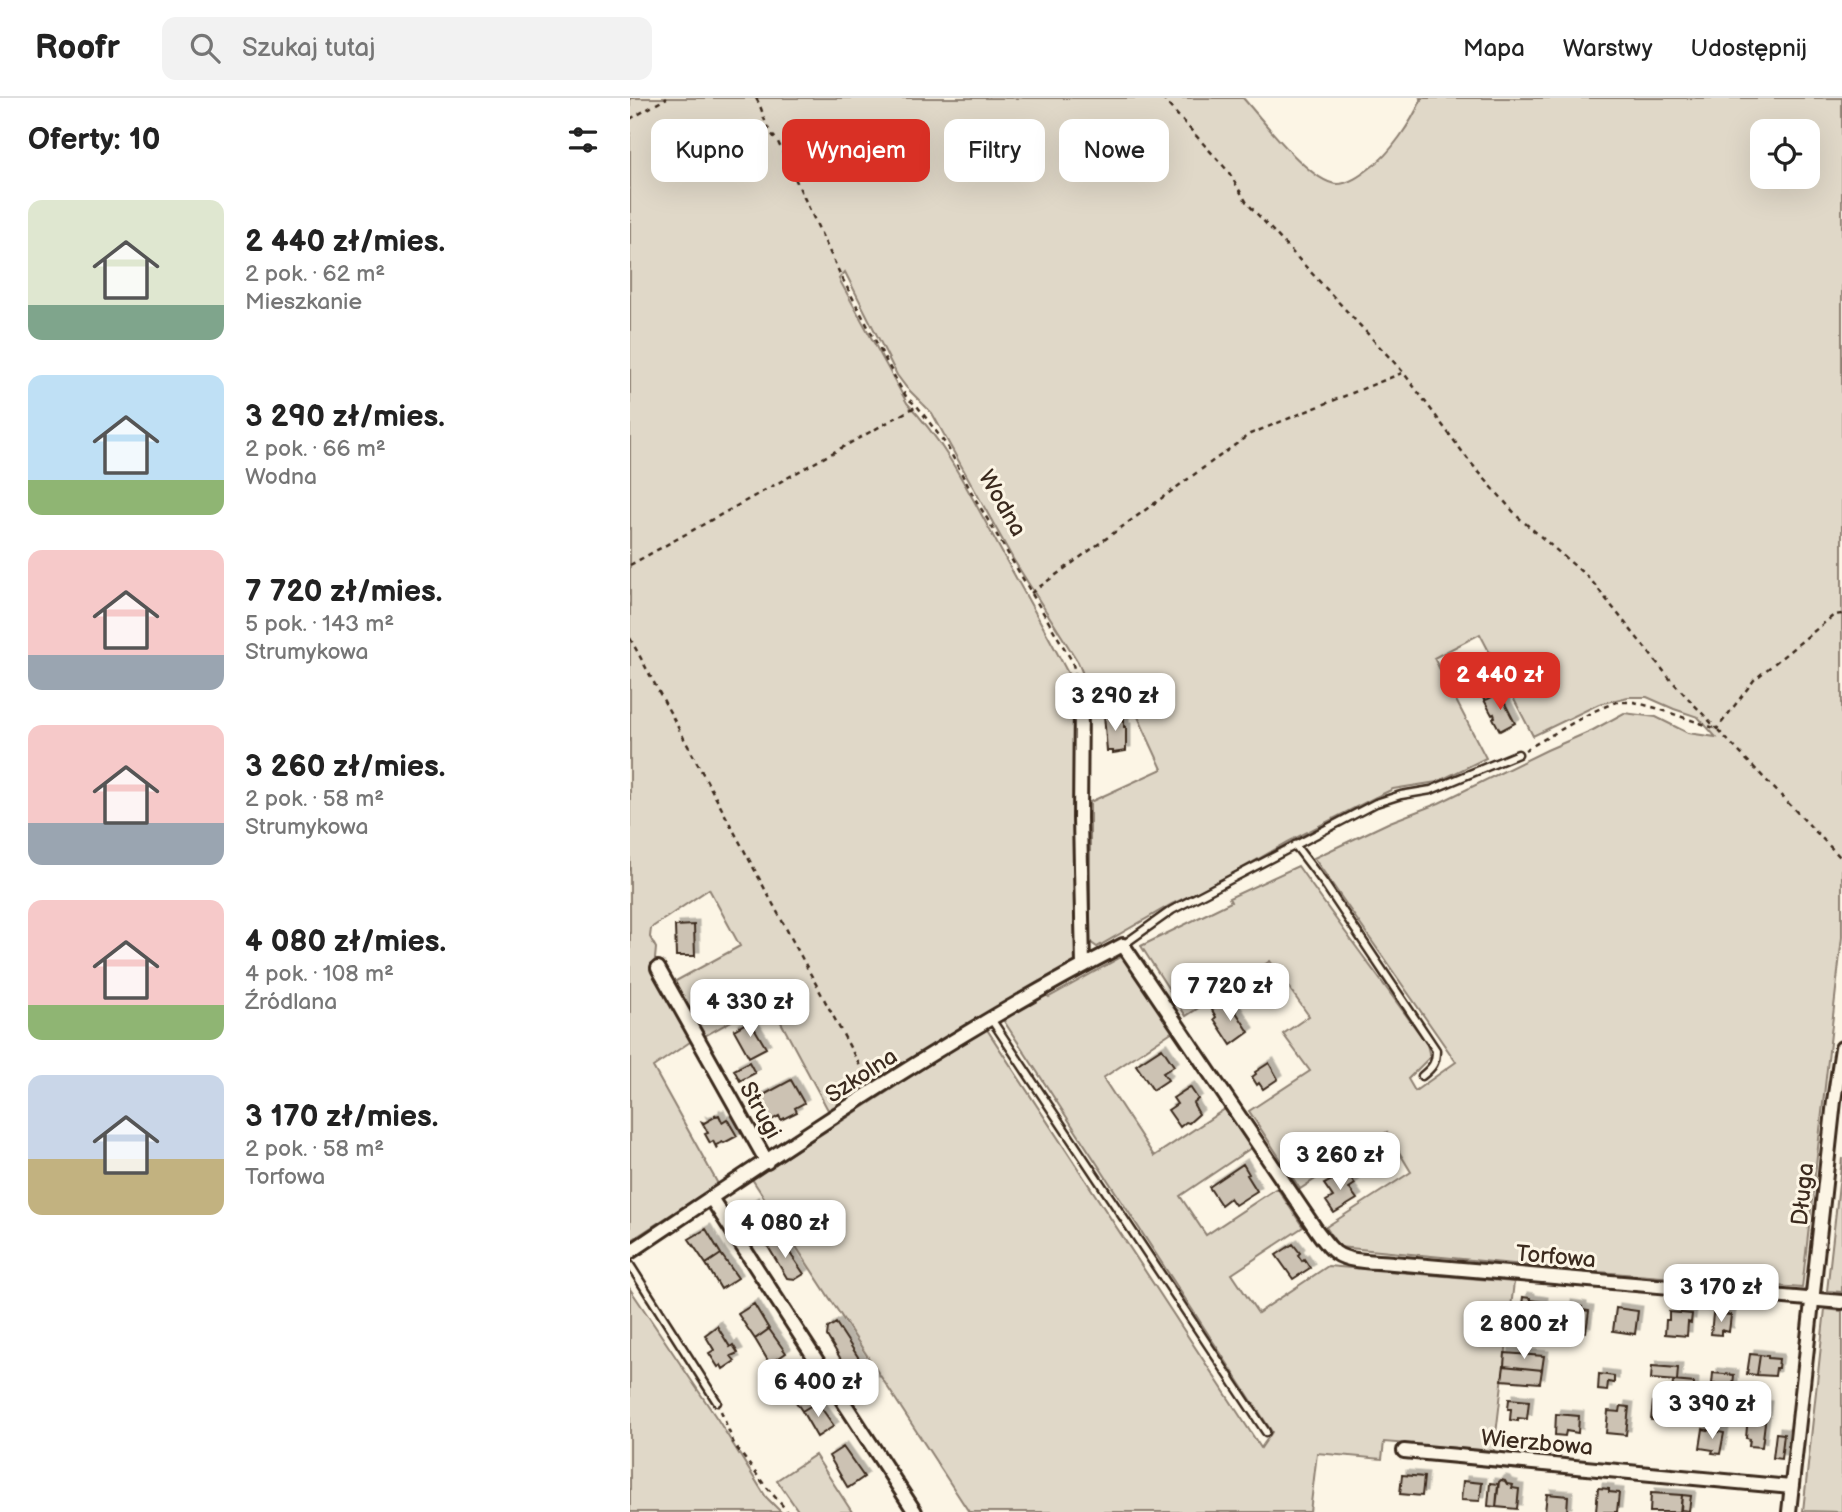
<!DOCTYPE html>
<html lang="pl">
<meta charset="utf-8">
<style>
:root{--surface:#fff;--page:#f2f2f2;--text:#222;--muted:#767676;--line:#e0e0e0;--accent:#d93025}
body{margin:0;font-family:"Balsamiq Sans",sans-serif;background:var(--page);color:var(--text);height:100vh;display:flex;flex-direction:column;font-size:26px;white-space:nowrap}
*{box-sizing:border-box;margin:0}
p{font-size:23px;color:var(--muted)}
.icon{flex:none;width:38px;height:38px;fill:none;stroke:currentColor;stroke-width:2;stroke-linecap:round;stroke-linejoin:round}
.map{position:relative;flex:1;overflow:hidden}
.side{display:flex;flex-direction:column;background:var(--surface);width:630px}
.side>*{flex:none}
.banner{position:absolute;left:21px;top:21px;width:665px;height:63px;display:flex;gap:14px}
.fabs{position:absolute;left:1120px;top:21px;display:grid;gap:14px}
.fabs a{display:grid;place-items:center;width:70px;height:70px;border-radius:14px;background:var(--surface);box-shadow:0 7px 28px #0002;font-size:35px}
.price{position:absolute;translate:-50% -60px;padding:0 16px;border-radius:14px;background:#fff;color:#222;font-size:23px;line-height:46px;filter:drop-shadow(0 2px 4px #0008)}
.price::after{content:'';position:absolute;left:50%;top:42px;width:21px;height:16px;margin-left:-10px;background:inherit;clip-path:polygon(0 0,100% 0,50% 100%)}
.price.active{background:var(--accent);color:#fff}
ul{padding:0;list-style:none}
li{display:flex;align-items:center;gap:21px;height:175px;padding:0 28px}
li span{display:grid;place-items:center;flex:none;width:196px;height:140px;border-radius:14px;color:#555}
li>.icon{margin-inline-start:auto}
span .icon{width:84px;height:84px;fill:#fffc;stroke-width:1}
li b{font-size:30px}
h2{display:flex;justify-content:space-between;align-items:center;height:84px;padding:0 28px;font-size:30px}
.chip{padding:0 24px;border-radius:14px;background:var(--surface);box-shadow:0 7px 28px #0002;font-size:24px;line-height:63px}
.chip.active{background:var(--accent);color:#fff}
header{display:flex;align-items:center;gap:42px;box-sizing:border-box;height:98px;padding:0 35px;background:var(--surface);border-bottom:2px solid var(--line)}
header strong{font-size:33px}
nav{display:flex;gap:38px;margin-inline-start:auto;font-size:24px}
.search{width:490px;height:63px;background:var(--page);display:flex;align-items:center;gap:18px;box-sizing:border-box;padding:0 24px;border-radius:14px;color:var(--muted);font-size:26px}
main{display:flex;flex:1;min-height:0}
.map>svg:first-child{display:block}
.green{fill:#e0d8c8;stroke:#8e8173;stroke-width:2;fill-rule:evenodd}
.building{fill:#ccc2b3;stroke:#3b2a1e;stroke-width:2;filter:url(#shadow)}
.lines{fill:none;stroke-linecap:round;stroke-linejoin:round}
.service-casing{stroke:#3b2a1e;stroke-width:11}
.minor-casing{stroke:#3b2a1e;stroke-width:18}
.path{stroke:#3b2a1e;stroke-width:2.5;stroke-dasharray:5 5;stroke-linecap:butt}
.service{stroke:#fcf5e5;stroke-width:6}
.minor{stroke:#fcf5e5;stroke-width:12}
.labels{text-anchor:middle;stroke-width:6;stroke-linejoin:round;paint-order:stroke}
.street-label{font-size:23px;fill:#3b2a1e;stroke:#fcf5e5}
</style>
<header>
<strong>Roofr</strong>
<div class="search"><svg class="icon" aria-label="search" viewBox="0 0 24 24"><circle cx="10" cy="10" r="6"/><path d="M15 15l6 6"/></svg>Szukaj tutaj</div>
<nav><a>Mapa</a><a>Warstwy</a><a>Udostępnij</a></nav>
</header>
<main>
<section class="side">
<h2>Oferty: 10<svg class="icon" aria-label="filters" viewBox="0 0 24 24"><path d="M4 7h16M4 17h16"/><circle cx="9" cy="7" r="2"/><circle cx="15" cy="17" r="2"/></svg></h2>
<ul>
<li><span style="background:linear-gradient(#dfe7d0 75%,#7fa58c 0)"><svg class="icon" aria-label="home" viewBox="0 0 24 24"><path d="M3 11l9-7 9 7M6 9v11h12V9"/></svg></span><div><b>2 440 zł/mies.</b><p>2 pok. · 62 m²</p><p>Mieszkanie</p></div></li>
<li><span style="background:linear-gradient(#bfe0f5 75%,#8fb573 0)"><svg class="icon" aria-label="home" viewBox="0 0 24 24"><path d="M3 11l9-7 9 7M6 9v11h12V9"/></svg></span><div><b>3 290 zł/mies.</b><p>2 pok. · 66 m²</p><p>Wodna</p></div></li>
<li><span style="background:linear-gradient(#f6c9c9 75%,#9aa5b1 0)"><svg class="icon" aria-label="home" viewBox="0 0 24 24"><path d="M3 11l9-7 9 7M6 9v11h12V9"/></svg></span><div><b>7 720 zł/mies.</b><p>5 pok. · 143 m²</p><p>Strumykowa</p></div></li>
<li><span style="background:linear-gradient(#f6c9c9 70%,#9aa5b1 0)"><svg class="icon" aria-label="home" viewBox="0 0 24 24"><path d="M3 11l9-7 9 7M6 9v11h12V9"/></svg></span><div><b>3 260 zł/mies.</b><p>2 pok. · 58 m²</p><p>Strumykowa</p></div></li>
<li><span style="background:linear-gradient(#f6c9c9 75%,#8fb573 0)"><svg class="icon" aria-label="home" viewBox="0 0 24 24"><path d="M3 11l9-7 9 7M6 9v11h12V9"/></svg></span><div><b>4 080 zł/mies.</b><p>4 pok. · 108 m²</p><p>Źródlana</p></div></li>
<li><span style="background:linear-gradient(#c9d6e8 60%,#c2b280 0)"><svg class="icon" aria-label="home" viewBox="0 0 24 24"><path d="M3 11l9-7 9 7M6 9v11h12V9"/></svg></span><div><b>3 170 zł/mies.</b><p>2 pok. · 58 m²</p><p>Torfowa</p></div></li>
</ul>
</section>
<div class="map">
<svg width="1212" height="1414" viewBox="0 0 1212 1414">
<defs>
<filter id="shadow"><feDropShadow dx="4.5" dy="-4.5" stdDeviation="0" flood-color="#0004"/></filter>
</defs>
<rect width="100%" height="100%" fill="#fcf5e5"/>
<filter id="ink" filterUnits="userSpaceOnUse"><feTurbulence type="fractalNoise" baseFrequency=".0143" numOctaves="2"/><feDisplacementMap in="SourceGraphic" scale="14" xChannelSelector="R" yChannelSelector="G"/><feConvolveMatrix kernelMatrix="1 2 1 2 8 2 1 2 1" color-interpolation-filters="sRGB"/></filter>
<g filter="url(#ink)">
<path class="green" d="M0 0H613C632 21 680 85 707 86 719 86 731 77 740 70 760 57 782 23 791 2L790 0H1212V839L1172 1190 944 1172 709 1149 696 1129 781 1074 757 1034 670 1091 619 1013 680 973 653 936 679 918 640 863 556 918 511 848 601 804 599 800 668 768C710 828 754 886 797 946L800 959 778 981 785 993 826 964 684 760 760 724 809 705 917 652 963 632 994 615 1026 619 1058 635 1086 639 1068 619 1044 611 1017 599H998L969 606 903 638 850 536 804 560 856 660 807 684 763 691 744 700 658 744 579 789 542 806 467 849 460 844V704L532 671 494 588 460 605 459 591 448 564 383 461 302 315 276 289 267 277 215 174 209 181 277 305C313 342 337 390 362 436 389 486 418 536 444 587L446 598 448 859 446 864 434 873 365 910 248 986 198 1012 139 902 73 939 44 884 110 848 79 791 21 830 20 839 26 850 24 872 63 942 23 969 88 1086 0 1143ZM1132 33H1178V79H1132Z
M493 858 543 933 473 980 524 1058 595 1011 621 1050 550 1098 576 1137 647 1090 673 1129 602 1176 628 1215 698 1168 884 1184 864 1353 754 1344 752 1361 687 1355 680 1414H339L122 1081 356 930 631 1350 642 1334 372 920 415 896 419 899Z
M1212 1060V1194L1197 1193Z
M0 1191 88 1322 136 1399 151 1414H0Z
M1195 1211 1212 1213V1414L1173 1413Z
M185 1357 222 1414H169L147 1382Z"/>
<path class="building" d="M868 592 885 625 870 633 863 620 865 619 864 616 862 617 853 600 855 602 858 601 869 595Z
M474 616H494V629H496V653L483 655V653H477Z
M64 827 65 858H46L45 828Z
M595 904 599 910 602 908 619 934 601 947 584 921 586 919 582 912Z
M120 923 136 950 119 959 104 932Z
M532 950 544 968 533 975 538 982 523 992 506 967Z
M119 964 125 975 110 983 104 972Z
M639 965 648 981 633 991 629 985 627 987 622 979 626 976 625 974Z
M161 982 174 1005 165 1010 167 1014 151 1022 149 1018 140 1023 128 1000Z
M560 989 568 1001 563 1005 569 1016 559 1025 556 1024 550 1029 538 1012 547 1006 543 1000Z
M85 1016 86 1018 89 1017 92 1024 97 1021 107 1038 94 1045 93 1044 86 1047 87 1051 83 1043 80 1045 75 1036 78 1035 72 1024 74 1025 85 1019Z
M613 1066 619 1076 617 1077 627 1093 605 1107 600 1100 591 1107 579 1089Z
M717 1074 725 1086 719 1090 727 1101 704 1115 696 1103 703 1099 694 1086Z
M124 1104 131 1115 121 1121 115 1110Z
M76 1131 91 1156 76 1166 59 1141Z
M149 1139 174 1176 166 1181 157 1180 137 1147Z
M663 1146 670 1155 668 1157 672 1163 674 1161 680 1170 663 1181 646 1157Z
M91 1156 108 1180 91 1191 76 1166Z
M893 1199 900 1200V1202L913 1204 911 1223 890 1221Z
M124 1206 139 1231 125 1241 108 1216Z
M937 1207 952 1209V1212L959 1213 956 1234 934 1232Z
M986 1210 1008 1213 1005 1236 983 1233Z
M1039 1214 1062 1216 1061 1225 1058 1224 1057 1238 1035 1236 1036 1222H1039Z
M1083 1216 1101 1217 1099 1234 1091 1232V1237L1081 1236Z
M206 1225 243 1282 234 1287 225 1285 197 1238 198 1230Z
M87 1228 100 1249 103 1247 108 1255 101 1258 105 1263 93 1271 91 1267 88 1269 79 1255 84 1252 75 1237Z
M139 1231 156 1255 140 1266 125 1241Z
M875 1255 914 1258 912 1272 874 1268Z
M1120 1256 1130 1257 1127 1277 1117 1276Z
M1130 1257 1138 1258V1260L1149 1261 1148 1270H1146L1145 1278 1127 1277Z
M874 1268 912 1272 910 1285 872 1282Z
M1022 1268 1048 1270 1047 1283 1021 1281Z
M1083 1275 1104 1277 1103 1288 1082 1286Z
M969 1276 984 1278V1285L978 1284 977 1293 968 1292Z
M172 1279 187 1304 172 1313 156 1289Z
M1043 1283 1064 1285 1063 1300 1042 1298Z
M879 1301 899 1303 897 1321 888 1320V1323L880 1322 881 1311H878Z
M187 1304 204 1328 187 1339 172 1313Z
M1023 1304 1041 1306 1040 1312 1047 1313 1046 1325 1021 1322Z
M1119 1306 1137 1308 1132 1349 1119 1348 1120 1341 1116 1340Z
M991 1308 999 1309 996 1337 976 1335 978 1313 990 1314Z
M926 1316 949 1318 948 1335 936 1333 935 1338 925 1337Z
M1073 1331 1094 1335 1090 1356 1082 1355 1083 1352 1070 1350Z
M1146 1335 1154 1336 1151 1361 1143 1360Z
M213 1349 234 1379 218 1390 199 1358Z
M772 1377 794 1379 792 1398 770 1396Z
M871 1382 875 1383 877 1386 883 1387 882 1390 889 1391 887 1411 866 1409 869 1384Z
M833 1383 852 1385 850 1403 831 1402Z
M860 1385 868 1386 866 1409 858 1408Z
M968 1390 979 1391V1394L989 1395 987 1414H966Z
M1021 1395 1052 1397 1050 1414H1020Z
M917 1396 938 1398 937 1414H915Z
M1052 1397 1061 1398 1059 1413 1051 1412Z"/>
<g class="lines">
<defs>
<path id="service" d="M665 747 694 785 806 952C806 965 803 969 792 978
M493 847 542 812 746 705 771 697 801 692 888 656
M361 921 636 1334
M0 1167 87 1304"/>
<path id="minor" d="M451 603 450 720 453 868
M28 870 137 1064
M81 1100 285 1414
M0 1154C161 1046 321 936 493 847L687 1133C693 1141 698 1149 706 1155 720 1165 746 1163 763 1165L1212 1204
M774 1353 1161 1389
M1159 1414 1204 1003 1212 950"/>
</defs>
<use href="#service" class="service-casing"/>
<use href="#minor" class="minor-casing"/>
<path class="path" d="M126 0C136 17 132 27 147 42L211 178 269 287 277 300 287 308 317 348 343 397 442 563 450 592
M532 0 598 73 617 105 773 274 840 364 888 419 960 481 1040 581 1087 631 1124 582 1204 517 1212 516
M0 21 37 0
M0 467 287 308
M401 495 620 336 772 275
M0 540 237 981
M895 652 962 614 986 604H1004L1026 610 1087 631 1212 761
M91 1313 104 1346 133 1385 158 1414"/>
<use href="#service" class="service"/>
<use href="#minor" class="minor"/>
</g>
</g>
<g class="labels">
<g class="street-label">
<text transform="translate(373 405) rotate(60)" y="8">Wodna</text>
<text transform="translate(231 977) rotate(-33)" y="8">Szkolna</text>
<text transform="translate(131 1012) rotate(61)" y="8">Strugi</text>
<text transform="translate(1172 1096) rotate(-84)" y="8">Długa</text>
<text transform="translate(926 1158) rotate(5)" y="8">Torfowa</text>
<text transform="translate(907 1344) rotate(5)" y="8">Wierzbowa</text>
</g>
</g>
</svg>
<div class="fabs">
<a><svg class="icon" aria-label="locate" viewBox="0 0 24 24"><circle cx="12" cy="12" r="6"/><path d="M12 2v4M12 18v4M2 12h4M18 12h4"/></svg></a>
</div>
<b class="price active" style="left:870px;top:614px">2 440 zł</b>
<b class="price" style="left:485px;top:635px">3 290 zł</b>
<b class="price" style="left:600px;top:925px">7 720 zł</b>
<b class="price" style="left:120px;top:941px">4 330 zł</b>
<b class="price" style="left:710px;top:1094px">3 260 zł</b>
<b class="price" style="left:155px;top:1162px">4 080 zł</b>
<b class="price" style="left:1091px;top:1226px">3 170 zł</b>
<b class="price" style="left:894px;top:1263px">2 800 zł</b>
<b class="price" style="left:188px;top:1321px">6 400 zł</b>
<b class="price" style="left:1082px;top:1343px">3 390 zł</b>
<div class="banner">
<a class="chip">Kupno</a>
<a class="chip active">Wynajem</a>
<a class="chip">Filtry</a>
<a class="chip">Nowe</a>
</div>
</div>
</main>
